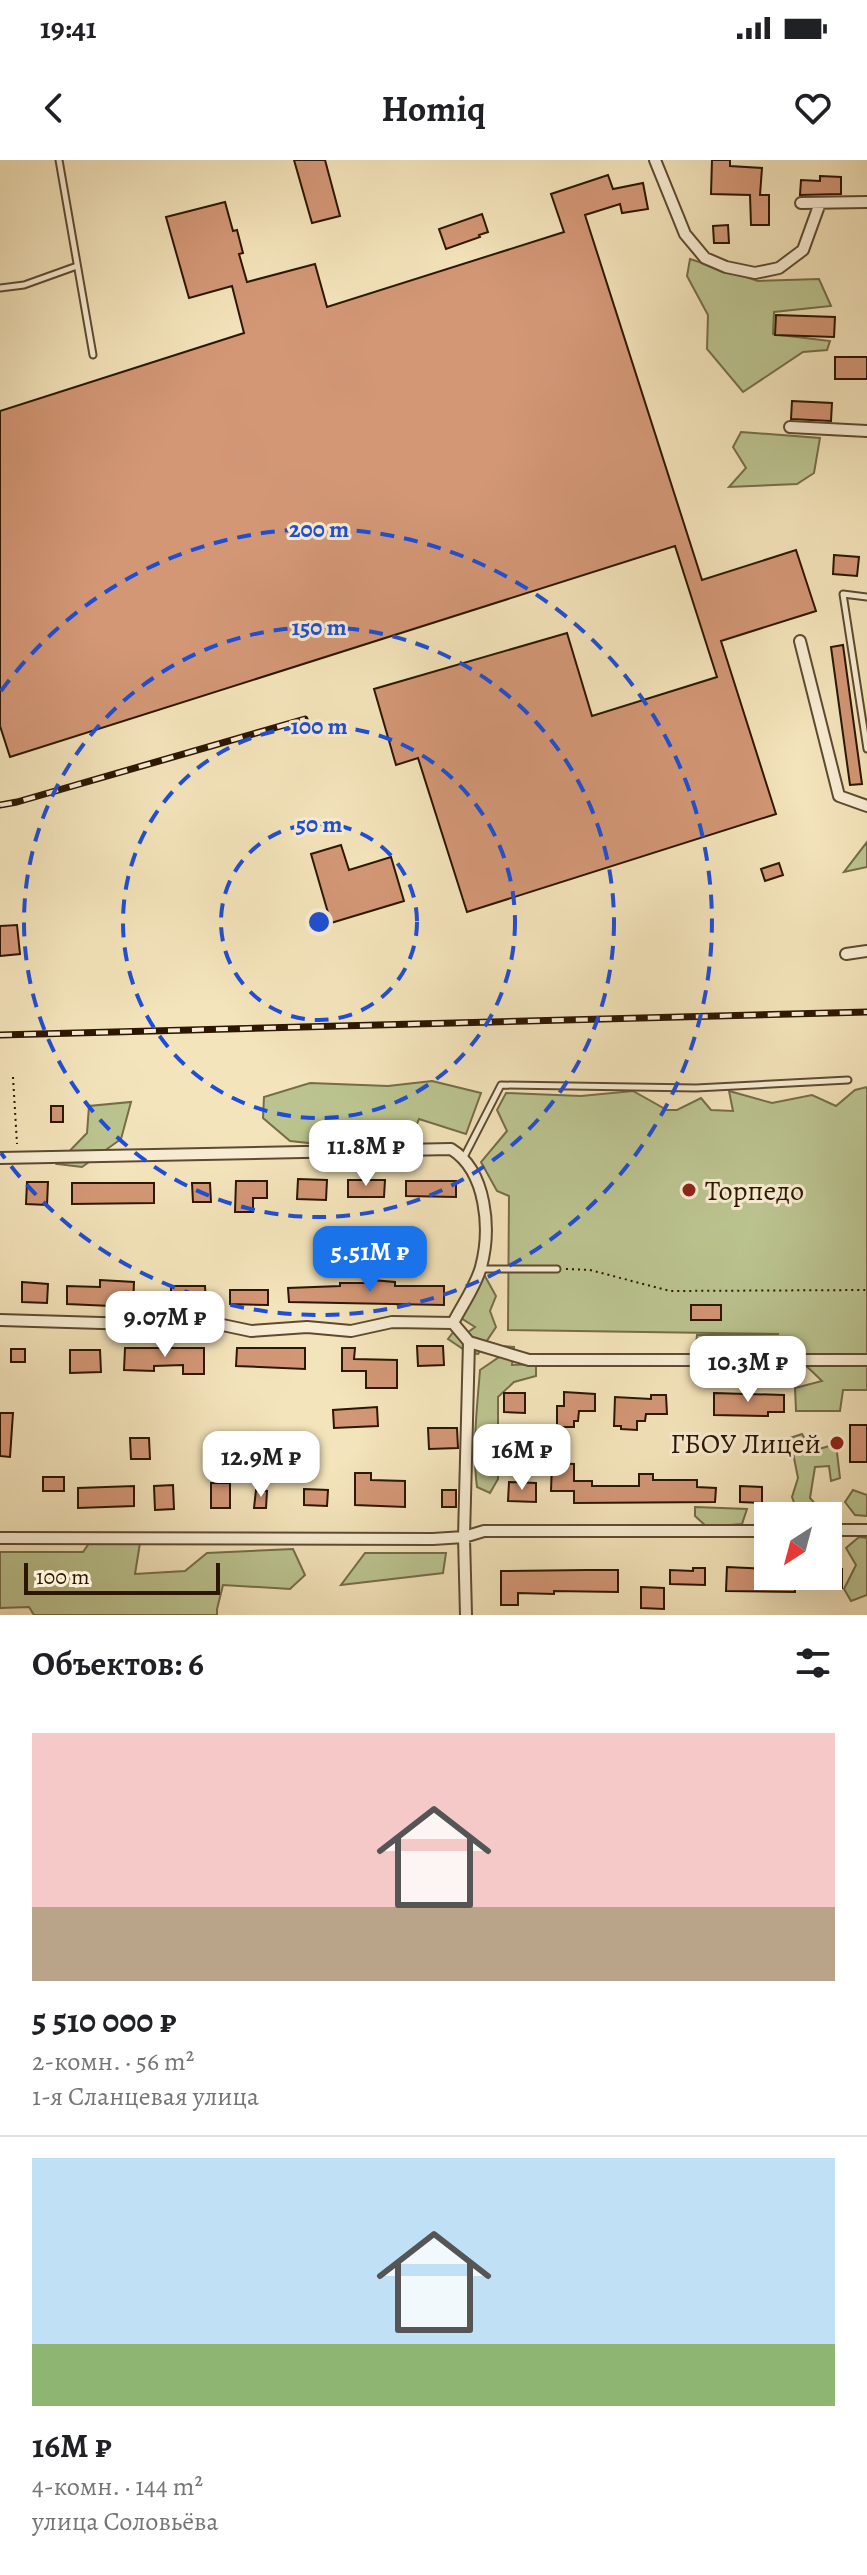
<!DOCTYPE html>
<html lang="ru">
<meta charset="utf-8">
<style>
:root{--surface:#fff;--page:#f6f6f6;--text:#202124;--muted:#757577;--line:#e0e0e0;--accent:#1a73e8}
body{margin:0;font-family:Alegreya,serif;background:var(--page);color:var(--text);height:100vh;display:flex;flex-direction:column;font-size:30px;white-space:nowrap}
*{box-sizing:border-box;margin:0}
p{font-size:26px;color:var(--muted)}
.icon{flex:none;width:44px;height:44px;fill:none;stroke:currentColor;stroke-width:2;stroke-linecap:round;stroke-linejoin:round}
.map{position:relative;height:1455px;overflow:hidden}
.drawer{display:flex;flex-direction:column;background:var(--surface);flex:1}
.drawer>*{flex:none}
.needle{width:52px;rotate:216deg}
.tools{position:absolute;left:754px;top:1342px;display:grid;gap:16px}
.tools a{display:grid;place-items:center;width:88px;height:88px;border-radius:0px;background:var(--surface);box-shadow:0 8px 32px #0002;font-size:40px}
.scale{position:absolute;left:24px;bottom:20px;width:196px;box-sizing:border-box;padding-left:8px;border:4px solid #2c1601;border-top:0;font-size:22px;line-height:28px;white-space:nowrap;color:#2c1601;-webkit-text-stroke:6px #f8edd3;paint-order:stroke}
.price{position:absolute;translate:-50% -68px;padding:0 18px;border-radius:16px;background:#fff;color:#222;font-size:26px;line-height:52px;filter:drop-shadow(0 2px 4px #0008)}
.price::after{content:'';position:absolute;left:50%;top:48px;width:24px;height:18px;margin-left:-12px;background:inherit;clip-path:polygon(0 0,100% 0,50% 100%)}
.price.active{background:var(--accent);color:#fff}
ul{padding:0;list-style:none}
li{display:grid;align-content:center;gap:16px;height:424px;padding:0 32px}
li+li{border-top:2px solid var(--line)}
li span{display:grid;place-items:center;height:248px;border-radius:0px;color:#555}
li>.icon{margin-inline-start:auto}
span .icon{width:144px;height:144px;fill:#fffc;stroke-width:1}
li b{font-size:34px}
h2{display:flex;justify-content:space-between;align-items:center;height:96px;padding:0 32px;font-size:34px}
.status{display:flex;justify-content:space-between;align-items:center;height:56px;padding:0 40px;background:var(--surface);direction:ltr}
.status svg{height:22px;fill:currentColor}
header{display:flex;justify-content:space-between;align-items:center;height:104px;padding:0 32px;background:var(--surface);font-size:36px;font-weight:700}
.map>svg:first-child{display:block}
.green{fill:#bbc490;stroke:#746d48;stroke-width:2}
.building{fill:#d39776;stroke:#2c1601;stroke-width:2}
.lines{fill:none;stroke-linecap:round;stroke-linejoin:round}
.service-casing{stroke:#5e4a30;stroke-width:9}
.minor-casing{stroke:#5e4a30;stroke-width:14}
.path{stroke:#2c1601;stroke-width:2;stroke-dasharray:2 4;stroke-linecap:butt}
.service{stroke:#f8edd3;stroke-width:5}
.minor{stroke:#f8edd3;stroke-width:10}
.rail-casing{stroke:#2c1601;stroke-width:7}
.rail{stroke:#f8edd3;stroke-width:4;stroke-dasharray:12;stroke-linecap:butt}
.ring{fill:none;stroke:#1d4ed8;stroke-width:4;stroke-dasharray:14 10}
.poi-dot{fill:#8f2418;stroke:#f8edd3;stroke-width:3}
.labels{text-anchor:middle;stroke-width:6;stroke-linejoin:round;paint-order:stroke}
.poi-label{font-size:28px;fill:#2c1601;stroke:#f8edd3;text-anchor:start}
.centre{fill:#1d4ed8;stroke:#f8edd3;stroke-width:4}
.ring-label{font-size:24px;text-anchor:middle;font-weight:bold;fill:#1d4ed8;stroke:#f8edd3;stroke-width:6;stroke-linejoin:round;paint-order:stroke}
</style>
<div class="status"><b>19:41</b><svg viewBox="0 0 49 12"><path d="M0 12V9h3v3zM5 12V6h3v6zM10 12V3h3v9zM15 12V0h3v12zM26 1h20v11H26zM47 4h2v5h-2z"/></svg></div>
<header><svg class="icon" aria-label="back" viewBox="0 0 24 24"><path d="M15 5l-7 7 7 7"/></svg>Homiq<svg class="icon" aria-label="heart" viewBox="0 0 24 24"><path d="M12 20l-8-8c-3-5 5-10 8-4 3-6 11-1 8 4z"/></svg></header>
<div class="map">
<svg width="867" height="1455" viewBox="0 0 867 1455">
<rect width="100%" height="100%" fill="#f4e4bb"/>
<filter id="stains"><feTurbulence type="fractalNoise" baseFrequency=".0025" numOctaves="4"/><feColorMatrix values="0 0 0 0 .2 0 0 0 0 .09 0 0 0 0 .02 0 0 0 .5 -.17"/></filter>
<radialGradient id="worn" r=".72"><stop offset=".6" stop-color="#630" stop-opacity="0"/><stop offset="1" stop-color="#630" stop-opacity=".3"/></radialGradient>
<path class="green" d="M690 99 758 121 819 119 831 146 774 152 773 174 830 181 827 190 803 192 743 232 707 189 708 155 687 116Z
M741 272 820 278 814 313 797 324 729 327 746 308 733 287Z
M867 682V707L844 712Z
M432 921 481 933 466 974 419 959 408 984 345 987 290 981 263 958 264 937 310 923 388 926Z
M867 927V1230H843L840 1251H796L795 1228 822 1221 799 1199 720 1191 709 1204 695 1194 697 1175 779 1174 508 1170 509 1036 497 1031 481 1002 507 971 497 950 506 933 581 936 633 931 667 950H677L701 938 711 950 733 951 729 931 772 943 812 935 836 946 855 930Z
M131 942 121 979 82 1007 57 1004 87 973 89 946Z
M481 1109 496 1136 490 1151 496 1167 478 1194 466 1191 448 1179 454 1171 467 1173 475 1167 461 1158Z
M503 1186 514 1187 512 1205 536 1204V1216L514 1222 498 1237V1319L490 1333 477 1327C472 1288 477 1249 480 1210L499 1197Z
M802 1274 812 1291 836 1284 840 1318 831 1321 829 1306 815 1307 810 1338 826 1356H799L792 1337 798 1318 790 1278Z
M853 1330 867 1335V1356L855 1355 845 1342Z
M695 1347 747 1349 742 1364 707 1367 695 1356Z
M859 1377 867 1378V1435L851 1441 844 1429 856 1405 846 1388Z
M92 1379 140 1383 135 1414 185 1411 207 1393 293 1389 305 1415 290 1429 223 1425 217 1449V1455H34L29 1447 0 1448V1392H83Z
M365 1393H446L443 1413 341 1425Z"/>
<path class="building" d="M294 0H325L340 56 312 63Z
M712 0H730V6L762 8 760 35H769V65H751L750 35 711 34Z
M608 15 613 29 643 23 648 49 622 53 620 44 585 55 702 420 796 390 816 451 721 481 776 654 467 752 418 598 396 605 374 529 567 473 592 556 717 517 675 386 10 597 0 566V251L244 173 232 126 189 138 166 57 225 42 233 71 237 70 243 93 239 94 247 122 315 104 327 147 564 72 551 34Z
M820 16 841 17V34L800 35 801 20 820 21Z
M482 54 488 72 479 75 480 77 446 89 439 69Z
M728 65 729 83H714L713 66Z
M776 155 835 157 834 177 775 175Z
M835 197H867V219H835Z
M792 241 832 243 831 261 791 259Z
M834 395 859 397 857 416 833 414Z
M843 485 862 624 850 625 831 487Z
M341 685 349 710 391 697 404 741 331 763 311 694Z
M779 703 783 715 765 721 761 709Z
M17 765 20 794 0 796V766Z
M51 946H63V962H51Z
M298 1019 327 1020 326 1040 297 1039Z
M348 1020H385L384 1037H348Z
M236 1021H267V1038H253V1052H235Z
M406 1021H456V1037L406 1036Z
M27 1022H48L47 1045 26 1044Z
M72 1023H154V1043L72 1044Z
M192 1023H210L211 1042H193Z
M100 1120 134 1122 133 1147 67 1144V1126L100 1127Z
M372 1120 395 1122V1126H444V1145L289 1142 288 1128 340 1126V1123H372Z
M22 1122 48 1124 47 1143 22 1142Z
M171 1126H205L206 1143H171Z
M230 1130H268V1145L230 1144Z
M691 1145H721V1160H691Z
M417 1186H443L444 1205 418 1206Z
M125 1188H204V1214H183V1205L154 1206V1211L124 1210Z
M237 1188H305V1209L236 1206Z
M342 1188H355L354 1199 397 1200V1228H366V1211H342Z
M11 1189H25V1202H11Z
M70 1190H100L101 1212 70 1213Z
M564 1232 595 1234V1251H579L578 1261H574V1267H557V1246H564Z
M504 1233H525V1253L504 1252Z
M714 1233 784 1235V1252H768V1256L714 1255Z
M651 1235H666L667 1254H646L645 1261H637V1270L621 1269V1266H614L615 1237 651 1239Z
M377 1247 378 1266 334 1268 333 1250Z
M0 1253H13L10 1297 0 1296Z
M850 1265H867V1302H850Z
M428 1268H457L458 1288 429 1289Z
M130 1278H149L150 1299H131Z
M552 1303 574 1304V1321H592V1326H639V1314H653V1320H697V1327L716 1328 715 1342 574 1343V1331H551Z
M355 1313H371V1320L405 1321V1347L355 1345Z
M43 1317H64V1331H43Z
M509 1322 536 1323V1342L508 1341Z
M211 1323H230V1348H211Z
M173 1325 174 1349 155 1350 154 1326Z
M134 1326V1346L78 1348V1328Z
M740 1326 762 1327V1343L740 1342Z
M304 1329 328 1330 327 1346 304 1345Z
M256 1330 267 1331 266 1348H254Z
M442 1330H456V1347H442Z
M727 1407 768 1409V1416H795V1432L726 1431Z
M693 1408H705V1425L670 1424V1410L693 1411Z
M828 1408 842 1409V1428L815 1427V1416H828Z
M587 1410H618V1432L554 1431V1434L518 1433V1445H501V1411Z
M641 1427 664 1428V1449L641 1448Z"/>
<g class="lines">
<defs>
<path id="service" d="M59 0 93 195
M0 128 24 125 77 106
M867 437 843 434 867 589
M464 997 501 925 696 928 848 920
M482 1109H557"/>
<path id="minor" d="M655 0 685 74 705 98 726 107 755 113 779 108 803 90 820 43
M801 43 867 42
M790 267 867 271
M800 481 839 636 867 646
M846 794 867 791
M0 998 451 989C487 1011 491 1070 481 1107 476 1126 462 1145 453 1163
M0 1160 135 1164 194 1159 251 1171 307 1167 351 1171 392 1162 453 1163 469 1182 529 1200H867
M828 1370H867
M0 1378 433 1379 464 1377 484 1371H768
M466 1455 464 1377 469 1182"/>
</defs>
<use href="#service" class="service-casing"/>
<use href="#minor" class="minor-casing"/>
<path class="path" d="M13 917 17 984
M566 1109 590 1110 670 1131 867 1130"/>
<use href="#service" class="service"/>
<use href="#minor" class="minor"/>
<defs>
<path id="rail" d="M0 645 17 642 305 559
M0 875 867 852"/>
</defs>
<use href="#rail" class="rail-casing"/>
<use href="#rail" class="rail"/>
</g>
<g class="ring">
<circle cx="319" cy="762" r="98"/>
<circle cx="319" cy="762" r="196"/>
<circle cx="319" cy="762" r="295"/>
<path d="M1 531A393 393 0 1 1 1 993"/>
</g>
<g class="poi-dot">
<circle cx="689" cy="1030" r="8"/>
<circle cx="837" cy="1283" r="8"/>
</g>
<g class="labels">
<g class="poi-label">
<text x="705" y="1040">Торпедо</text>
<text x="821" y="1293" text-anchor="end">ГБОУ Лицей</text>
</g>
</g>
<circle cx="319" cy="762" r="12" class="centre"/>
<g class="ring-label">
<text x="319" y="377">200 m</text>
<text x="319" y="475">150 m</text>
<text x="319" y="574">100 m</text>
<text x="319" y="672">50 m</text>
</g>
<rect width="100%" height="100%" filter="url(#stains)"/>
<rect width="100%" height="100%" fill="url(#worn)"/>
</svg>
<div class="tools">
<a><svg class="needle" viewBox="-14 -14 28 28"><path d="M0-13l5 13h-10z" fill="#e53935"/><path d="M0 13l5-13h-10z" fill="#757577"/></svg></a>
</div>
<div class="scale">100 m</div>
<b class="price" style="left:366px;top:1028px">11.8M ₽</b>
<b class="price active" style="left:370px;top:1134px">5.51M ₽</b>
<b class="price" style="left:165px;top:1199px">9.07M ₽</b>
<b class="price" style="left:748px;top:1244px">10.3M ₽</b>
<b class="price" style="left:522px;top:1332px">16M ₽</b>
<b class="price" style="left:261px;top:1339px">12.9M ₽</b>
</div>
<section class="drawer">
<h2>Объектов: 6<svg class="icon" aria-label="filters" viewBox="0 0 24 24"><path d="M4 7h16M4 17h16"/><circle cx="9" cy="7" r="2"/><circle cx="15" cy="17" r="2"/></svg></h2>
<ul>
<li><span style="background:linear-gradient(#f6c9c9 70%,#b9a48a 0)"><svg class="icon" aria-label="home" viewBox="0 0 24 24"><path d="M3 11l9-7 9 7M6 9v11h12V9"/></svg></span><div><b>5 510 000 ₽</b><p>2-комн. · 56 m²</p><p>1-я Сланцевая улица</p></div></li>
<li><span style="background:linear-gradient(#bfe0f5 75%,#8fb573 0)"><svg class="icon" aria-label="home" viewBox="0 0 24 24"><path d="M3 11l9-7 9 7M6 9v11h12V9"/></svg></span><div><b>16M ₽</b><p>4-комн. · 144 m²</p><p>улица Соловьёва</p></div></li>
</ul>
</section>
